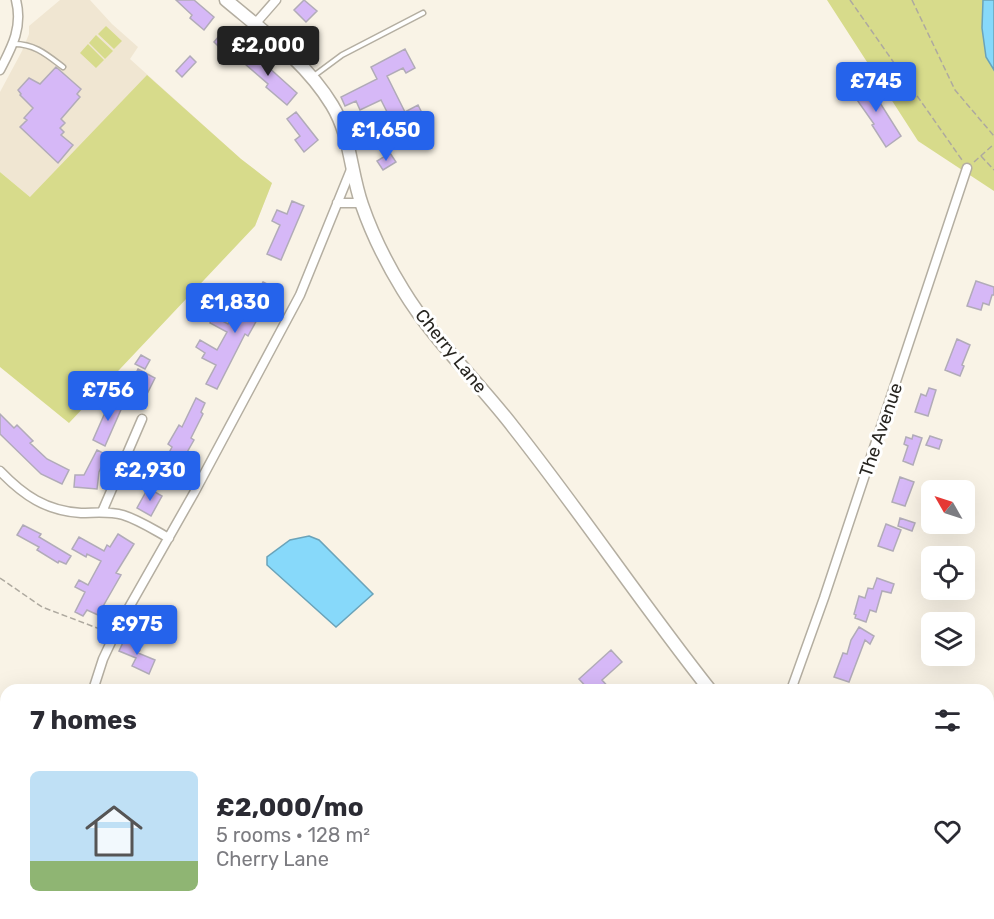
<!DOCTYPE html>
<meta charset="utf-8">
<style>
:root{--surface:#fff;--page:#f2f2f3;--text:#2b2b33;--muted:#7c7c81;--line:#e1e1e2;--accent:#2563eb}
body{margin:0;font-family:Rubik,sans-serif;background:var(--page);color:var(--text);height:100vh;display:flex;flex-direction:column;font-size:22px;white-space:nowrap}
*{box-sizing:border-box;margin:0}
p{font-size:20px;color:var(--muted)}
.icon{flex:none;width:33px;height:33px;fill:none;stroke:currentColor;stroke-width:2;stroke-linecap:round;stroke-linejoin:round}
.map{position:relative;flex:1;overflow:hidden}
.sheet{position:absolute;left:0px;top:684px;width:994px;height:236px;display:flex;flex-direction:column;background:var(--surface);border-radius:18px 18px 0 0;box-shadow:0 6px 24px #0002}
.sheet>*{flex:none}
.needle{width:39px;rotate:309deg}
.controls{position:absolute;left:921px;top:480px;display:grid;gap:12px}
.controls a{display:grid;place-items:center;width:54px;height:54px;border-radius:9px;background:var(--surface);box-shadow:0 6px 24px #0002;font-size:30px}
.price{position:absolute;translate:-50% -51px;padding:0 14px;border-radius:6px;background:var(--accent);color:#fff;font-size:20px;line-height:39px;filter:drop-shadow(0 2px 3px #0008)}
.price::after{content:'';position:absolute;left:50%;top:36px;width:18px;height:14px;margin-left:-9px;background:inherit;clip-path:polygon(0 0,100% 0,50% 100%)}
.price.on{background:#222;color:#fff}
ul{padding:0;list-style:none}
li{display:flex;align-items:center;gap:18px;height:150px;padding:0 30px}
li+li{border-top:2px solid var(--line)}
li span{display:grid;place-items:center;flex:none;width:168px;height:120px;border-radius:9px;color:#555}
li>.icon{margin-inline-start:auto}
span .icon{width:72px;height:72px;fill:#fffc;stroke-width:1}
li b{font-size:26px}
h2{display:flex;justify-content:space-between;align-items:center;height:72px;padding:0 30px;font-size:26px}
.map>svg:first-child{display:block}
.built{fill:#f0e6d2}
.green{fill:#d7db8b}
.water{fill:#87d9fa;stroke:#6aa3b9;stroke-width:1.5}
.building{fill:#d6b8f7;stroke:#b1abb8;stroke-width:1.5}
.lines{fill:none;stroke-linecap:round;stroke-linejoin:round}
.lane-casing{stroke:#b4aea1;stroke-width:7}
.street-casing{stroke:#b4aea1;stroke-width:11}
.secondary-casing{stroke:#b4aea1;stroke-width:15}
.path{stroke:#aea99f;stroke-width:1.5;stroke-dasharray:6 3;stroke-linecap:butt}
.lane{stroke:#fff;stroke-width:4}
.street{stroke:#fff;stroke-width:8}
.secondary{stroke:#fff;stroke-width:12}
.labels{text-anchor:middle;stroke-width:6;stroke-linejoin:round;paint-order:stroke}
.street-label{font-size:18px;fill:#272520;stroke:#fff}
</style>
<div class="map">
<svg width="994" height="919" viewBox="0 0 994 919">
<rect width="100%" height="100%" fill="#f9f3e6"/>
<path class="built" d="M60 0H90L112 24 138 47 130 59 241 159 272 183 255 226 30 197 0 172V92L22 51 29 34V26Z"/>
<path class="green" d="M827 0H994V191L918 141Z
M106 26 122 41 114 49 98 34Z
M96 35 113 51 105 59 89 43Z
M88 44 104 60 96 68 80 53Z
M147 75 241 159 272 183 255 226 69 423 0 367V172L30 197Z"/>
<path class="water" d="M983 0H994V70L986 57 982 28Z
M309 536 319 540 373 594 336 627 267 565V557L290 540Z"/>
<path class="building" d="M176 0H194L214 17 204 30 190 18 192 15Z
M304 0 317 11 306 22 294 10Z
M224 30 233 39 222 50 214 42Z
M247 48 297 93 287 105 266 87 268 84 238 58Z
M405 49 415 68 406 73 403 68 387 76 405 112 418 105 424 117 414 125 416 129 408 133 406 129 400 132 398 129 390 133 389 130 363 144 355 128 371 119 374 124 389 116 381 100 360 110 356 101 345 106 341 97 377 79 371 67Z
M190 56 196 62 182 77 176 71Z
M56 67 81 89 77 94 80 97 61 119 65 123 60 128 64 132 61 135 73 145 58 163 20 127 27 120 24 118 33 108 20 95 21 94 18 90 29 78 40 84Z
M865 79 901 136 886 147 872 125 874 124 850 90Z
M296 112 318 140 304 152 295 140 300 136 287 119Z
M390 153 396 162 383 170 377 161Z
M292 201 304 206 281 260 267 254 280 225 272 221 277 210 287 214Z
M976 281 994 287V295H992L989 305 983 303 981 310 967 306Z
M263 282 277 289 266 310 263 309 248 336 245 334 217 389 206 384 216 365 202 358 205 353 196 347 200 340 217 350 227 332 210 323 213 316 228 324 231 317 236 320 248 300 252 303Z
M957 339 970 345 962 365 964 366 960 376 945 370Z
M141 355 150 360 145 369 135 364Z
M138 369 155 378 146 396 129 387Z
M929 388 936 390 928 416 915 412 921 394 926 396Z
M196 398 205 403 201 412 203 414 191 438 194 440 170 482 157 475 172 447 168 444 179 425 182 427Z
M111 399 123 405 105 446 93 440Z
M0 414 14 428 17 425 33 441 30 443 47 459 69 470 62 484 41 474 0 434Z
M913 435 922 438 913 465 903 461 908 446 904 444 906 437 912 439Z
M930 436 942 440 939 449 926 445Z
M97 450 107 455 99 472 97 489 74 487 75 475H84Z
M900 477 914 482 905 506 892 502Z
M148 488 162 496 151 516 137 508Z
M900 518 915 523 912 531 898 526Z
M886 524 901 530 893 551 878 546Z
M23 525 41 534 39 537 71 556 66 564 59 561 58 563 37 550 39 547 17 535Z
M118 534 134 544 116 573 121 575 98 615 87 610 83 616 75 612 85 592 75 587 79 580 88 585 101 561 87 554 86 557 72 549 79 537 104 551 107 545 110 547Z
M877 578 894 584 891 593 882 591 876 612 870 610 866 622 855 618 856 615 854 614 859 596 865 598 868 588 873 589Z
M859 627 874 636 870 644 865 640 849 682 834 677 843 653 847 654 851 640Z
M125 638 137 643 135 647 140 650 138 653 155 660 149 674 132 666 136 658 119 651Z
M611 650 622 662 602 680 611 690H589L579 679Z"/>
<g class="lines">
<defs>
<path id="lane" d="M14 44C35 44 47 55 63 67
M315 75 342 55 423 13
M76 914V919"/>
<path id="street" d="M255 24 276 0
M0 70C12 47 23 27 16 0
M337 203H361
M0 471C23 495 46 511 81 513 95 513 108 511 123 515 139 520 154 530 169 538
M102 512 142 419
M93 690 103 659 119 625 194 493 300 295 352 167
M791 690 824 598 967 168
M36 919 37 914"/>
<path id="secondary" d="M226 0C264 32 306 62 332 105 351 136 350 171 362 205 372 234 387 264 403 290 434 341 478 381 514 428 582 514 642 604 710 690
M834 914V919"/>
</defs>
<use href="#lane" class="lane-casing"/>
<use href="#street" class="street-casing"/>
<use href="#secondary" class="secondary-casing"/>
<path class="path" d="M850 0 962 160
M912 0 955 90 994 136
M981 156 994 170
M974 162 994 144
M0 578 42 607 105 631"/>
<use href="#lane" class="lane"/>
<use href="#street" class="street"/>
<use href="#secondary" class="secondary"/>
</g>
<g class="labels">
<g class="street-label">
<text transform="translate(451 351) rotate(51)" y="6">Cherry Lane</text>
<text transform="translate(881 430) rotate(-71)" y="6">The Avenue</text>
</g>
</g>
</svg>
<div class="controls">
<a><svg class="needle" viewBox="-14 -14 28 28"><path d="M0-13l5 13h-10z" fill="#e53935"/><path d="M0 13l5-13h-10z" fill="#7c7c81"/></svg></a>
<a><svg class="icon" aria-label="locate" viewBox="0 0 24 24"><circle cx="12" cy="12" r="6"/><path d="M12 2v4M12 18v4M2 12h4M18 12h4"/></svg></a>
<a><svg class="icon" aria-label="layers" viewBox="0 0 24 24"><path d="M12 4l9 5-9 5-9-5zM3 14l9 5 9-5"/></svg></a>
</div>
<b class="price on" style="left:268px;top:77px">£2,000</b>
<b class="price" style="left:876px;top:113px">£745</b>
<b class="price" style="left:386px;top:162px">£1,650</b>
<b class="price" style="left:235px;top:334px">£1,830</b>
<b class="price" style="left:108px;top:422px">£756</b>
<b class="price" style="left:150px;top:502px">£2,930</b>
<b class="price" style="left:137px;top:656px">£975</b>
<section class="sheet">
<h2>7 homes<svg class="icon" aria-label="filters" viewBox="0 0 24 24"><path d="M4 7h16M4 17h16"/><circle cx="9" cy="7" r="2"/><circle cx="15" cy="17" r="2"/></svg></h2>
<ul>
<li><span style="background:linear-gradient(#bfe0f5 75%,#8fb573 0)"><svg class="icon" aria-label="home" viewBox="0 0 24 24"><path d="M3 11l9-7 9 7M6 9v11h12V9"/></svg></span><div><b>£2,000/mo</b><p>5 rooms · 128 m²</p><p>Cherry Lane</p></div><svg class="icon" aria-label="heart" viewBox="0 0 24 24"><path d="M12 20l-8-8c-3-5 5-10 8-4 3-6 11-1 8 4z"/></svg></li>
</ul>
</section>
</div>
